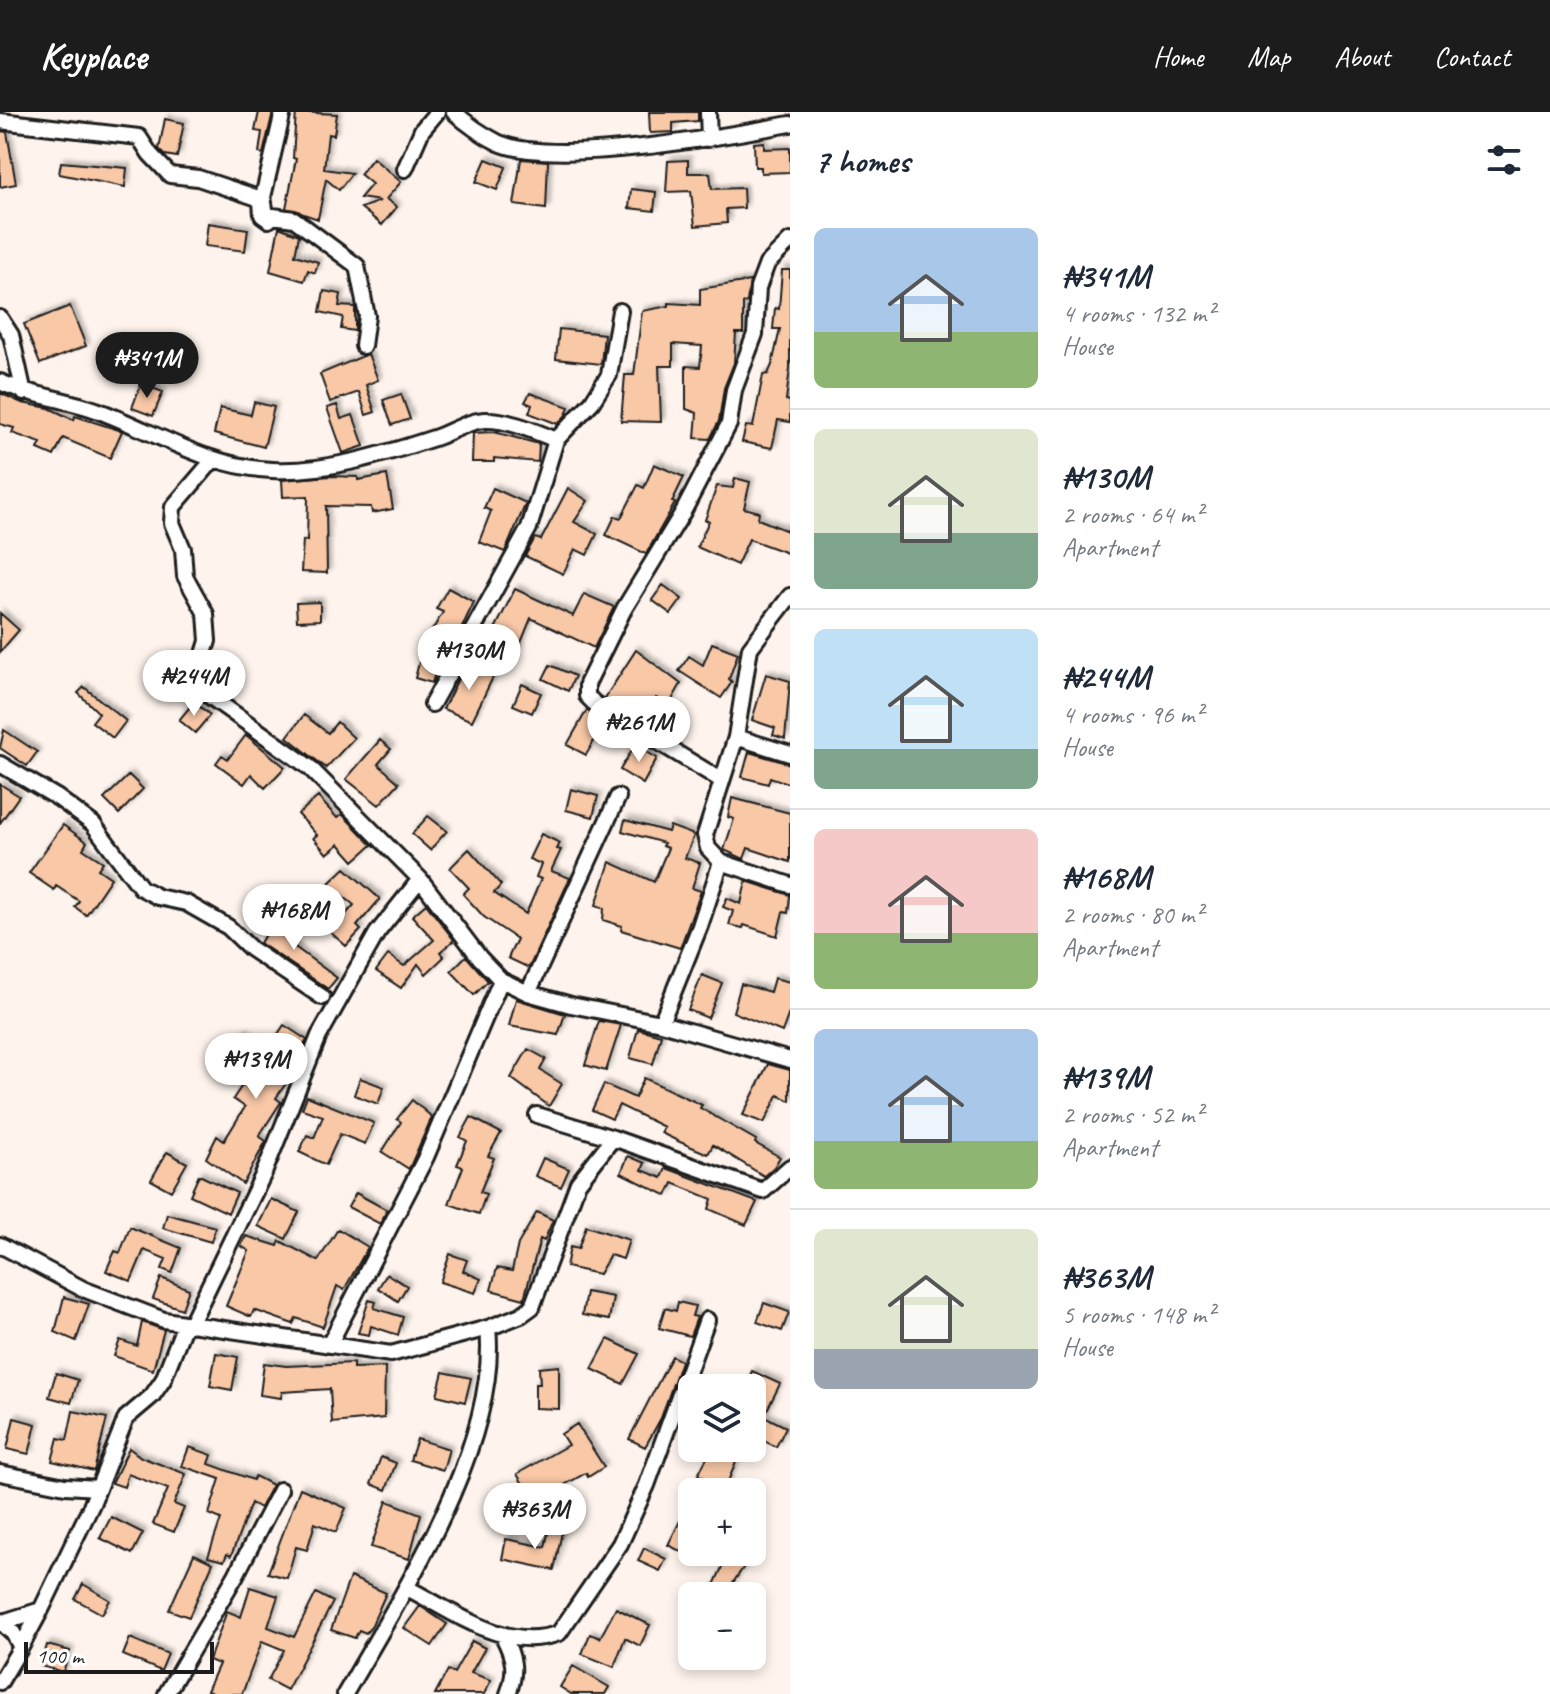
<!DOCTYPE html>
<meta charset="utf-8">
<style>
:root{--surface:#fff;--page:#f6f6f7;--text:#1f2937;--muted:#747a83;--line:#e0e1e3;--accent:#1c1c1c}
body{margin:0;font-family:Caveat,sans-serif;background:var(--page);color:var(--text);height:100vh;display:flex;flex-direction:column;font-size:30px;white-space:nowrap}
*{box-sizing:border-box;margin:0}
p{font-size:26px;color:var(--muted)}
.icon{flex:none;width:44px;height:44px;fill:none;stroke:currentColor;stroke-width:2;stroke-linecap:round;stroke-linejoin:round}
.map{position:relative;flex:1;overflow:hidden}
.details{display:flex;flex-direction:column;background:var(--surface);width:760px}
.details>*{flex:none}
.tools{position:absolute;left:678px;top:1262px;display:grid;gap:16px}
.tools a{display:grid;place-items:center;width:88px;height:88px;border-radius:12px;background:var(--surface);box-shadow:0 4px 12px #0003;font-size:40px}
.scale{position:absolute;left:24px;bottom:20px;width:190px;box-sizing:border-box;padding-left:8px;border:4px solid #1c1c1c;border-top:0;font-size:22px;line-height:28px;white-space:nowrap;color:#1c1c1c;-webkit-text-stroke:6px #fff;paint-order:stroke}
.price{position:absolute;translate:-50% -68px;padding:0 18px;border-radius:28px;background:#fff;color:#222;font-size:26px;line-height:52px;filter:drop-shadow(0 2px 4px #0008)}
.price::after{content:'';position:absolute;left:50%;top:48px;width:24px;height:18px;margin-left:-12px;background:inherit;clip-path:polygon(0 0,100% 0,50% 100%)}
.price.current{background:var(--accent);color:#fff}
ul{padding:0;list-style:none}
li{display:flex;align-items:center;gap:24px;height:200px;padding:0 24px}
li+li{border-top:2px solid var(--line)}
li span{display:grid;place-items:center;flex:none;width:224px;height:160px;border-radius:12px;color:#555}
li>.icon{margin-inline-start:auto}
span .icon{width:96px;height:96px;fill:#fffc;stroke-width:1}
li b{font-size:34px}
h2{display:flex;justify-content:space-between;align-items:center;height:96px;padding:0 24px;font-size:34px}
header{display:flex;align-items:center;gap:48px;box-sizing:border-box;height:112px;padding:0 40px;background:var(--accent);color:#fff}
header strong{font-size:38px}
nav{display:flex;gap:44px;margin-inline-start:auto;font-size:28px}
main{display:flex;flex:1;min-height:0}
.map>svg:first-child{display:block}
.building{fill:#f8c8a7;stroke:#1c1c1c;stroke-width:2;filter:url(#shadow)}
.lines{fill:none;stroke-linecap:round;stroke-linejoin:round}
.street-casing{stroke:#1c1c1c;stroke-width:20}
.street{stroke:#fff;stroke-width:14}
</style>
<header>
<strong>Keyplace</strong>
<nav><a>Home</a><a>Map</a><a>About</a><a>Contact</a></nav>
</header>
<main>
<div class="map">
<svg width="790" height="1582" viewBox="0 0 790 1582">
<defs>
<filter id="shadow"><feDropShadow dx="3.5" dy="-3.5" stdDeviation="2" flood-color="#0004"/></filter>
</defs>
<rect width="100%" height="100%" fill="#fef4ed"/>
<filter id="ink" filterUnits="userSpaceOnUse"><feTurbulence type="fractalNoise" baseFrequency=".0125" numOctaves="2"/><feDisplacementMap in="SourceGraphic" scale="16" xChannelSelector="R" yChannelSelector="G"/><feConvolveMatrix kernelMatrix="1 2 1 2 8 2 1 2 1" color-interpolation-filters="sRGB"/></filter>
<g filter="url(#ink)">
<path class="building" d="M259 0H273L263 42 259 41 262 20 255 19Z
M296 0 337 2 334 23 328 22 324 57 352 61 339 78 326 67 318 107 286 96 296 47 293 46Z
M649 0H698V9L673 11V20L650 21Z
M165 7 184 11 177 45 165 43 159 37Z
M0 19 7 20 16 72 0 75Z
M764 30V37L790 36V60L761 61V55H755L754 31Z
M373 46 401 70 386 87 397 95 382 113 361 96 380 89 360 86 372 72 360 62Z
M486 47 506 55 497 78 476 70Z
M521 47 548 49 546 97 514 93Z
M688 48V61H710L712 77 743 76 744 96 726 97 727 111 695 114 691 79 666 80 668 49Z
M61 50 127 56 125 75 59 62Z
M631 77 656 80 654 99 629 96Z
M208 111 248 117 245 139 205 134Z
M279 115 299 123 295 143 318 150 315 161 308 158 304 169 270 159Z
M782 158H790V256L786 288 790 289V310L778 308 772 336 742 330 746 314 753 315 763 263 768 262 772 253 780 217H773L775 196 779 197Z
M750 169 747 190 743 191V221H736L734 251 724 276 719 309 710 327 695 326 697 301 686 297V254L700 255 702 234 673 232V254H659L661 310 621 309 625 263H634L642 199 669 194V191L700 193V177Z
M324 179 341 182 339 194 355 195V219L341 217 343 205 320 200Z
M70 194 86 234 40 252 24 212Z
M559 217 604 222 601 252 556 247Z
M368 242 378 268 366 273 375 300 366 303 359 280 330 290 320 262Z
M141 272 163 280 153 304 132 296Z
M0 281 22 291 49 296 74 308 75 304 122 319 110 346 63 326 54 344 38 337 41 331 12 321 14 316 0 312Z
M530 281 569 295 566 303 558 312 529 301 532 293 525 290Z
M401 282 410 307 392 313 383 288Z
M254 290 274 295 264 335 214 322 220 296 251 303Z
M337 293 341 307 353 303 364 334 343 341 327 296Z
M494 320 539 332 538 350 494 346V350H472L473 321Z
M654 352 684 365 672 390 675 391 646 442 606 423 615 404 621 406 638 373 644 376Z
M387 363 393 397 372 401 371 395 326 394 327 461 301 460 303 428 307 429 308 384 283 385 282 368 331 364 358 365V368Z
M735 366 750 370 744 396 759 400 758 407 790 420V442L749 427 737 453 697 435 709 409 705 408 717 374 733 376Z
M493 376 526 391 505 440 479 430 491 399 484 396Z
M568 376 588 389 574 410 597 422 587 443 575 437 563 462 525 444 535 426 541 428Z
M663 473 682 487 671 502 652 488Z
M448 476 474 490 453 534 445 529 432 571 415 566 424 532 443 500 436 497Z
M515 477 573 504 584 482 614 495 594 536 531 506 518 538 490 527Z
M320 490V508L297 509 296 491Z
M0 501 19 518 0 540Z
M712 531 738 541 729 567 732 570 721 586 679 559 689 544 703 553Z
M636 538 681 572 669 593 656 586 643 608 605 586Z
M466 551 494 563 472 609 443 597Z
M550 553 575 564 568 579 543 567Z
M766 562 790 569 785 627 773 623 775 616 752 608Z
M522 572 541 581 532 601 513 593Z
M84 575 126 609 113 626 92 610 99 601 78 581Z
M194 590 210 603 195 621 179 608Z
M587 598 605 609 586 643 567 633Z
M304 603 328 621 337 610 354 626 326 656 287 625Z
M4 618 37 640 27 654 0 636Z
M246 623 285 655 265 676 251 662 244 672 216 651 222 643 228 647Z
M380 628 391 637 378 652 399 671 379 693 346 667Z
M635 633 657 646 643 672 620 658Z
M749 640 790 652V672L770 665 768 672 742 665Z
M129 663 143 677 119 702 104 687Z
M0 672 19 684 0 711Z
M571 677 598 684 593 705 566 698Z
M318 685 337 706 342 702 372 733 354 749 339 732 327 742 313 726 317 723 298 702Z
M732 686 790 701V750L748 736 744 747 724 738 734 707 728 705Z
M428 704 447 719 430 738 412 722Z
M625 708 668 720 670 714 694 723 685 746 700 751 692 776 701 779 680 836 621 818 622 814 603 808 604 796 596 793 610 750 654 770 668 736 662 734 664 731 622 719Z
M63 713 87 730 83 737 103 750 98 757 111 766 86 803 75 795 79 789 56 774 54 778 29 761Z
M541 722 560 731 557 737 561 738 551 759 570 766 529 856 508 846 517 827 484 805 463 782 469 776 450 756 469 737 501 773 494 781 526 802 541 767 536 765 541 752 529 747Z
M345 756 380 787 357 814 361 818 346 834 330 820 354 793 328 772Z
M746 769 790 783 788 801 783 800 777 824 744 813 743 816 729 813 733 799 723 795 727 786 741 792Z
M426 792 454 828 440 840 444 845 426 862 418 852 401 876 376 859 388 843 404 854 434 828 412 804Z
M276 804 296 816 288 830 337 866 328 877 260 831Z
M466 844 488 869 474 883 451 859Z
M702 863 722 871 708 906 688 898Z
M774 866 790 870V898L782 920 733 900 741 872 770 880Z
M516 887 565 902 558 923 509 914Z
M599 909 621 913 606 959 585 953Z
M284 913 307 928 289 958 293 961 276 986 281 990 259 1024 266 1029 243 1072 206 1046 217 1024 224 1029 245 995 233 987 253 957 236 942 243 933 236 927 243 920 267 938Z
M638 917 661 923 653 952 630 946Z
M528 937 546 947 540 958 562 972 549 994 511 966Z
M768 952 790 958V989L778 983 764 1011 743 1003Z
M360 966 384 975 378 992 354 983Z
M644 966 702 993 700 996 756 1028 755 1031 780 1045 774 1055 764 1064 713 1033 708 1042 680 1030 661 1021 664 1015 619 993 612 1007 592 998 604 972 635 986Z
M307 984 374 1011 365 1032 340 1022 326 1053 299 1040 307 1023 314 1026 323 1004 302 997Z
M412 988 432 1005 409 1057 382 1040 401 1010 397 1007Z
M471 1005 501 1021 488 1044 494 1046 480 1080 486 1082 479 1102 449 1092 463 1055 457 1053 467 1029 460 1025Z
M167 1040 187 1051 171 1079 151 1068Z
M628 1044 645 1051 642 1058 662 1066 666 1056 757 1090 746 1113 709 1097 712 1087 673 1071 667 1084 621 1061Z
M543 1046 569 1057 561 1075 535 1064Z
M199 1063 237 1081 228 1101 190 1083Z
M356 1081 387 1098 380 1112 348 1095Z
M271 1087 299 1100 286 1127 258 1114Z
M537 1100 553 1108 544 1129 540 1127 524 1187 491 1178 497 1156 512 1159 518 1132Z
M167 1102 215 1115 211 1130 163 1116Z
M586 1114 629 1128 623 1147 610 1143 599 1162 566 1155 570 1135 578 1137Z
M130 1115 181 1136 172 1161 162 1157 166 1147 144 1138 131 1169 106 1159 115 1139 120 1141Z
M338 1117 368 1135 344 1178 337 1174 323 1215 296 1206 293 1212 254 1198 251 1205 226 1194 249 1139 241 1134 246 1124 278 1134 280 1129 318 1149Z
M450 1142 467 1148 463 1159 481 1167 475 1181 440 1170Z
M387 1162 407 1174 398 1189 378 1176Z
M161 1166 189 1177 182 1197 153 1187Z
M586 1180 613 1185 609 1208 582 1203Z
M64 1185 89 1192 76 1229 55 1220Z
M369 1188 376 1190 374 1196 403 1205 398 1223 371 1214 369 1223 358 1221Z
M678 1190 695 1194 692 1204 697 1205 690 1224 659 1216 665 1196 676 1199Z
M764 1191 789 1200 782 1219 757 1210Z
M142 1210 164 1218 153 1258 114 1244 120 1228 137 1234Z
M608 1227 639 1242 623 1272 592 1257Z
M216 1241 238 1245 232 1278 210 1274Z
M672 1244 681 1249 661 1306 645 1335 629 1327Z
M264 1251 286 1254 353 1251V1256L385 1255 384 1306 332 1311 330 1277 282 1280 281 1286 260 1283Z
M559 1254V1297L535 1296V1272H540L539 1256Z
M752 1259 780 1272 764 1304 786 1315 776 1335 752 1323V1276H744Z
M443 1260 471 1266 465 1290 437 1283Z
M56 1261 78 1268 71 1291 49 1285Z
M73 1299 107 1306 94 1359 52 1349 58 1326 67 1328Z
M14 1306 36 1312 29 1342 7 1337Z
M577 1312 604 1355 588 1365 586 1361 534 1390 517 1362 568 1333 561 1322Z
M417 1327 449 1337 443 1358 410 1348Z
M189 1335 212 1343 209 1352 253 1368 255 1364 272 1373 260 1396 251 1391 231 1444 227 1442 224 1449 208 1445 221 1407 209 1402 220 1367 182 1354Z
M129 1336 141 1345 186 1362 174 1392 184 1396 174 1420 153 1412 168 1377 128 1362 124 1375 112 1371Z
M712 1336H742L724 1379 703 1370 705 1366 698 1363Z
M381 1345 396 1351 386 1378 371 1372Z
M300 1376 346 1396 336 1420 315 1411 307 1438 296 1435 287 1466 268 1461Z
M692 1385V1445L668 1433Z
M387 1389 421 1402 409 1447 371 1435Z
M111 1405 143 1421 132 1442 100 1426Z
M550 1412 563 1415 554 1458 502 1447 506 1427 545 1435Z
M644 1436 666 1447 660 1459 638 1449Z
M729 1440 747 1450 724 1484H709Z
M194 1442 213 1451 189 1505 169 1498Z
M350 1465 386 1481 371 1515 366 1521 359 1518 355 1526 331 1518Z
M83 1472 110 1488 102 1502 75 1487Z
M250 1475 278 1484 268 1515 294 1525 316 1481 333 1490 287 1578 268 1568 284 1538 262 1529 242 1582H214L207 1579 219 1552 209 1548 227 1499 241 1505Z
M420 1494 447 1512 432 1534 404 1516Z
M616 1496 650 1513 640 1534 625 1526 614 1555 582 1542 590 1522 600 1526Z
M130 1526 168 1542 161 1559 123 1543Z
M472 1529 485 1536 471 1561 491 1568 484 1582H435L448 1558 454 1561Z
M47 1533 70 1539 63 1560 41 1554Z
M573 1554 609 1575 605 1582H571L560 1575Z"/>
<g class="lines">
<defs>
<path id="street" d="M283 0 263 85 266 103 294 107 357 154 367 204 363 234
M454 0C467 12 483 23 499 31 556 55 726 24 790 12
M708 0 709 27
M0 9 139 25 150 42 170 63 198 66 255 85 261 89 262 103 269 108
M405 57 422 18 437 0
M0 206 11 223 24 281
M0 270C32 284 66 287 99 299 157 321 208 355 272 358 324 361 385 342 434 326 450 321 469 308 486 308 510 308 534 319 556 328
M214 347 173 395 172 411 183 437 185 464 206 502 208 529 198 561 208 583 309 655 420 767 480 846 501 868 528 881 571 893 661 911 790 948
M432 592 529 416 556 328 592 290 609 263 620 199
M736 625 790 642
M0 652 58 686 93 712 141 776 158 785 186 791 228 815 251 837 322 885
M721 668 594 591 587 584V572L624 497 683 400 729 312 734 278 755 222 758 176 767 152 790 129
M721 750 790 773
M528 881 618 685
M661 911 700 814 721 750 708 736 705 723 736 625 750 536 790 484
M537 1003 613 1026 763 1079 790 1055
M0 1133 83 1177 164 1208 391 1242 488 1216 521 1203 532 1195 578 1071 613 1026
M190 1213 264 1061 319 924 377 821 420 767
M329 1233 426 1045 501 868
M0 1361 65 1374 98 1376
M407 1476C453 1499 506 1541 559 1521L620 1432 647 1373 707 1208
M0 1509 13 1521 21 1535 0 1570
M3 1510 41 1498 92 1392 126 1306 152 1284 163 1268 185 1212
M503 1524C514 1545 517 1559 508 1582
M21 1535 41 1498
M166 1582 236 1463 280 1378
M345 1582C401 1484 500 1331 488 1216"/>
</defs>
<use href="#street" class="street-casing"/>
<use href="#street" class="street"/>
</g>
</g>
</svg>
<div class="tools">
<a><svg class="icon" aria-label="layers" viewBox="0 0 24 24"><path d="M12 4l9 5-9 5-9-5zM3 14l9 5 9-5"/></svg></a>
<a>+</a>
<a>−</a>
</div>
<div class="scale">100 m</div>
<b class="price current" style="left:147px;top:288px">₦341M</b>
<b class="price" style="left:469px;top:580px">₦130M</b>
<b class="price" style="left:194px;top:606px">₦244M</b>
<b class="price" style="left:639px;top:652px">₦261M</b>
<b class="price" style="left:294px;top:840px">₦168M</b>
<b class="price" style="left:256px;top:989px">₦139M</b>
<b class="price" style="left:535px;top:1439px">₦363M</b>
</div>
<section class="details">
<h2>7 homes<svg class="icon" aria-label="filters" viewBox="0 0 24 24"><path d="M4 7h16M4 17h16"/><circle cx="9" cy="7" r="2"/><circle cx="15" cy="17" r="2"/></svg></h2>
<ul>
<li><span style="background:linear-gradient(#a9c7e8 65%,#8fb573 0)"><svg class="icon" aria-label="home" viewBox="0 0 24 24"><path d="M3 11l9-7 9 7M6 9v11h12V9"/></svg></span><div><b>₦341M</b><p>4 rooms · 132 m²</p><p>House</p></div></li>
<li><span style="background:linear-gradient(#dfe7d0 65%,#7fa58c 0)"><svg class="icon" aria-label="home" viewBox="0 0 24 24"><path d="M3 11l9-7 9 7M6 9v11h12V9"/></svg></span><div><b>₦130M</b><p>2 rooms · 64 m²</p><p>Apartment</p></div></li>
<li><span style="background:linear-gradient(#bfe0f5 75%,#7fa58c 0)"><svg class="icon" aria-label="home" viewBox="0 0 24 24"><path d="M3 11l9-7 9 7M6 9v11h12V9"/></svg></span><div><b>₦244M</b><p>4 rooms · 96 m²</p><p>House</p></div></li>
<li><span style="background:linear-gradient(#f6c9c9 65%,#8fb573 0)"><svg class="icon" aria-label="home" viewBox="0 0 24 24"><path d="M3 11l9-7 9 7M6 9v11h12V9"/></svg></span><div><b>₦168M</b><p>2 rooms · 80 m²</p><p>Apartment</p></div></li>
<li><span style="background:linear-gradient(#a9c7e8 70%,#8fb573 0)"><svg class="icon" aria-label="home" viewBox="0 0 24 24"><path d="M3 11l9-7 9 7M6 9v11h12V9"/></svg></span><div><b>₦139M</b><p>2 rooms · 52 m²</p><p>Apartment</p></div></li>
<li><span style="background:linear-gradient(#dfe7d0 75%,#9aa5b1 0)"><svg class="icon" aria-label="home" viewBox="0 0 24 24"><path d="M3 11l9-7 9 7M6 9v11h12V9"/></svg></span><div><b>₦363M</b><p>5 rooms · 148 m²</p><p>House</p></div></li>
</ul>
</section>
</main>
